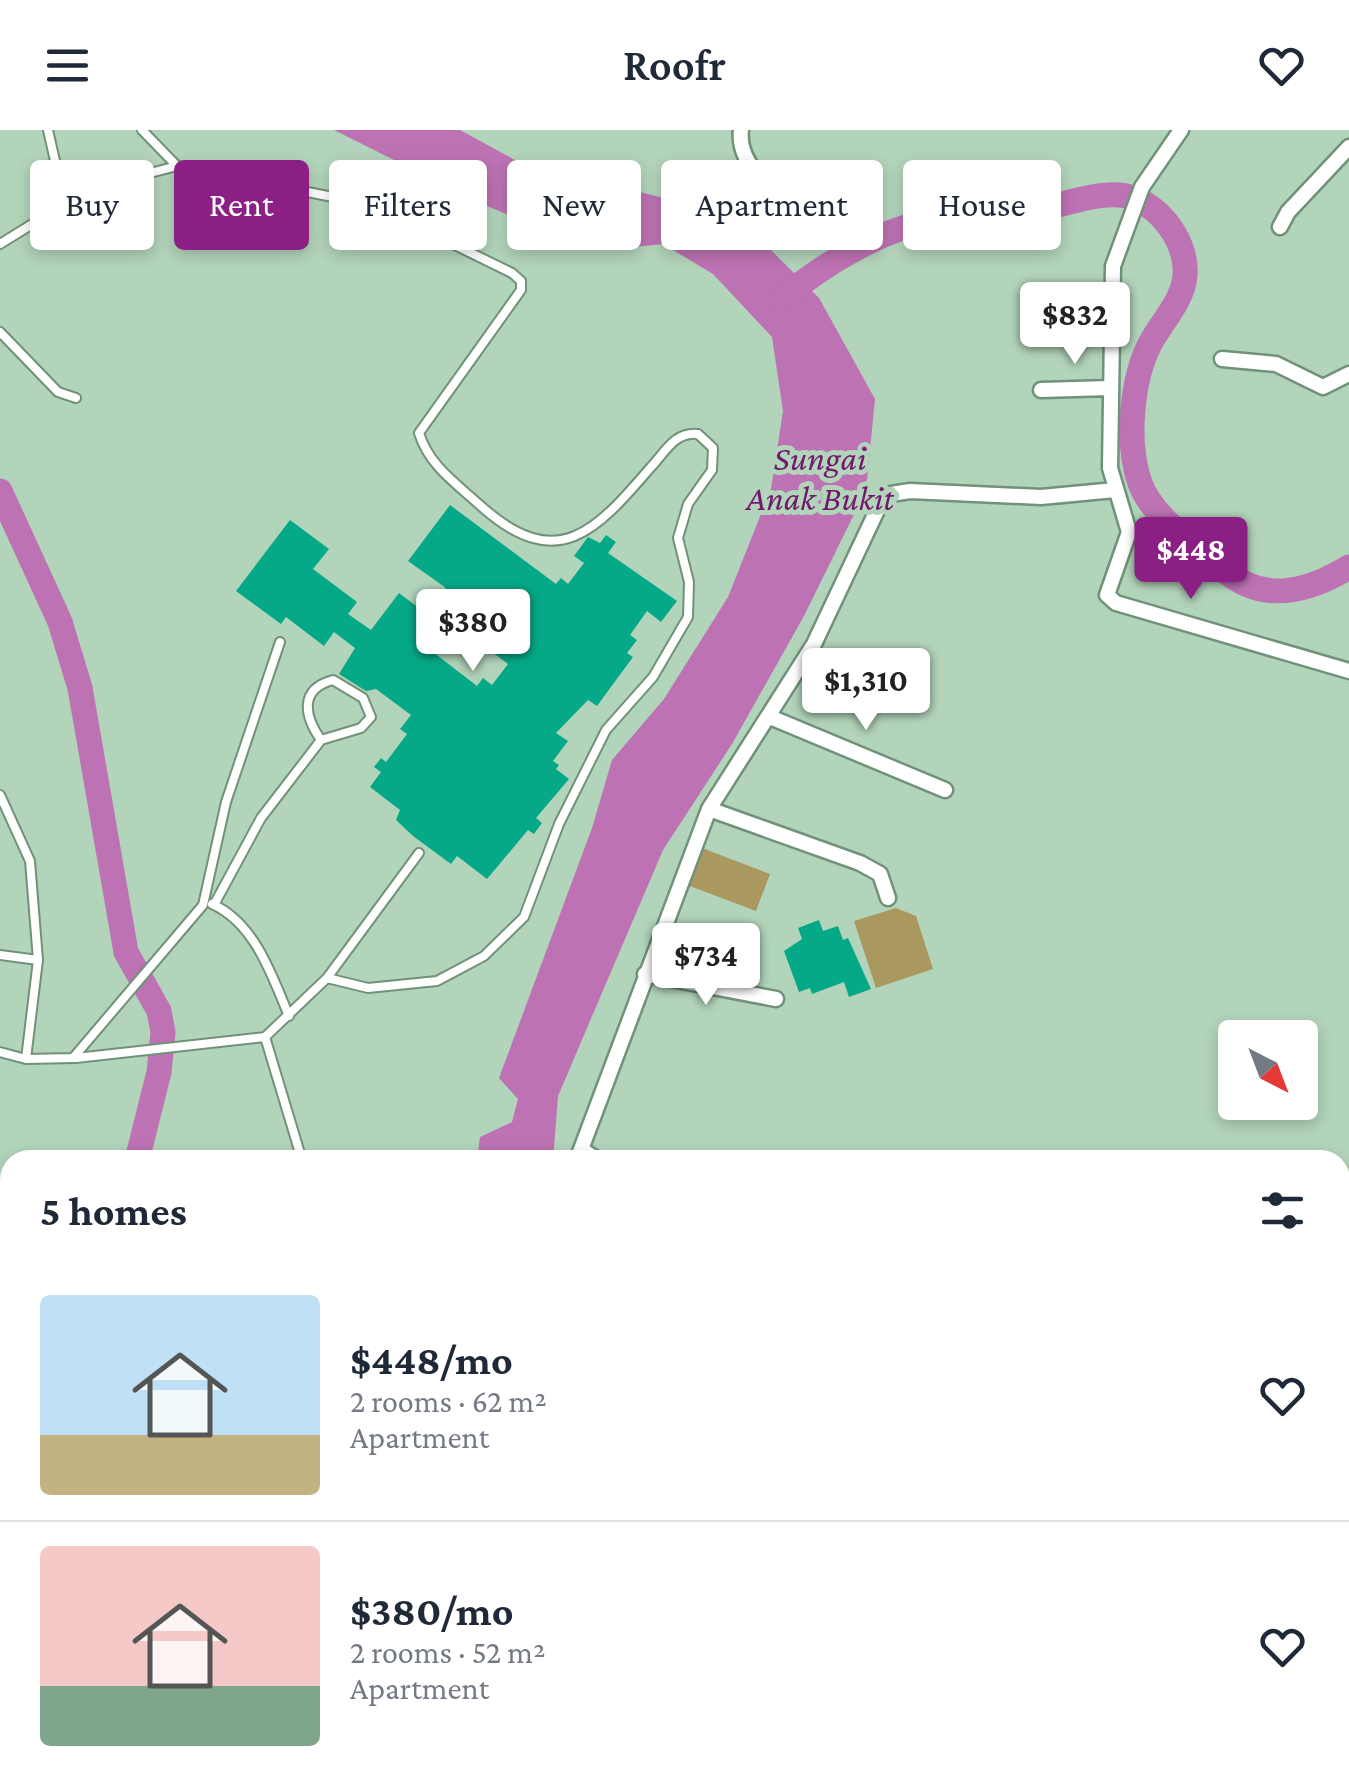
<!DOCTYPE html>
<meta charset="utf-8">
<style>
:root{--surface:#fff;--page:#f2f2f3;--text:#1f2937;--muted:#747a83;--line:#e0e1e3;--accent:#8c1f83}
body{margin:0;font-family:"Crimson Pro",serif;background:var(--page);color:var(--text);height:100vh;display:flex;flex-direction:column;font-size:38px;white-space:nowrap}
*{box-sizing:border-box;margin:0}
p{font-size:32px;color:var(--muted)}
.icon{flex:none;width:55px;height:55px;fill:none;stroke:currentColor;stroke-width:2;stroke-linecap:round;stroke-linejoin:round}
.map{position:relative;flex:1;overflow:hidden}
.drawer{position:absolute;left:0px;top:1020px;width:1350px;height:642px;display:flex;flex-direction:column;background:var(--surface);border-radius:30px 30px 0 0;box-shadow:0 5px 15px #0003}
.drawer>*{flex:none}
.banner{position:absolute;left:30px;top:30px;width:1290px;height:90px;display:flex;gap:20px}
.needle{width:65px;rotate:138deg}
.buttons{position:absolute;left:1218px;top:890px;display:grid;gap:20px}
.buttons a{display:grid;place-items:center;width:100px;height:100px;border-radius:10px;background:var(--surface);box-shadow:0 5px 15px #0003;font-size:50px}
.price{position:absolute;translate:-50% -85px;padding:0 22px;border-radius:10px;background:#fff;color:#222;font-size:32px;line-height:65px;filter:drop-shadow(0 2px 5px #0008)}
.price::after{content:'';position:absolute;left:50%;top:60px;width:30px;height:22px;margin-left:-15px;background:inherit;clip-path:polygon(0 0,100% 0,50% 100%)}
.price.on{background:var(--accent);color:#fff}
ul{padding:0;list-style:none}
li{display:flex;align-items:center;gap:30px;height:250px;padding:0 40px}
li+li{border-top:2px solid var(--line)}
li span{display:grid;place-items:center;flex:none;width:280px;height:200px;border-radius:10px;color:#555}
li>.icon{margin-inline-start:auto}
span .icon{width:120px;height:120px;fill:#fffc;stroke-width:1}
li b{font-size:42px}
h2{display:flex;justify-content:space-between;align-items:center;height:120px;padding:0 40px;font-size:42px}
.tag{padding:0 35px;border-radius:10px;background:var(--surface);box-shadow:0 5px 15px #0003;font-size:35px;line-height:90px}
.tag.on{background:var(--accent);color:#fff}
header{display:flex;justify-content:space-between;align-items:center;height:130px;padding:0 40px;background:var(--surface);font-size:45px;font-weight:600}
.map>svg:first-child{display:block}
.built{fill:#a3ccac}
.green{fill:#ab985e}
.water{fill:#bd72b3}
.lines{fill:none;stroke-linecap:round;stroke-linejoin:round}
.river{stroke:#bd72b3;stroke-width:25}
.building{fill:#06a987}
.service-casing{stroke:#719178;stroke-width:12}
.minor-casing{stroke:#719178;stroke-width:19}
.service{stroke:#fff;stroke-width:8}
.minor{stroke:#fff;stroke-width:14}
.labels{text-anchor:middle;stroke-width:10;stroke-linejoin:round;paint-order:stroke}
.water-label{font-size:35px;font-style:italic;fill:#73186c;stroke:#b2d4ba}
</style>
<header><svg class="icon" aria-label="menu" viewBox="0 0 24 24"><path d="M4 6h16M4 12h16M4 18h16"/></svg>Roofr<svg class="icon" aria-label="heart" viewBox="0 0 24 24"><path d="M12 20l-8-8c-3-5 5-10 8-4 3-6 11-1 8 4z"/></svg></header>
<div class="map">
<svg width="1349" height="1662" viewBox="0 0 1349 1662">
<rect width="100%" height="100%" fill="#b2d4ba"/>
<path class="built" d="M1340 1082 1349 1085V1572L1340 1570Z"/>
<path class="green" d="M689 713 770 744 756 781 674 750Z
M896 778 916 786 933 839 876 858 854 791Z"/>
<path class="water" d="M334 0H460L515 30 671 70 750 99 819 168 875 269 866 360 804 486 732 614 663 720 558 966 553 1030H477L480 1007 512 992 518 969 499 948 592 698 612 630 664 569 728 467 771 359 783 281 772 207 713 144 663 114 614 119 567 109 482 74Z"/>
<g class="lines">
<path class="river" d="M779 171C822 135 883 97 939 89 967 84 997 87 1022 83 1053 79 1089 63 1119 65 1154 67 1188 109 1185 145 1183 171 1163 190 1151 212 1131 249 1126 314 1140 353 1152 387 1197 418 1224 440 1264 474 1308 462 1349 437
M0 361 60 492 80 558 126 822 159 881 163 902 159 942 137 1030"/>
</g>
<path class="building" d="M450 375 556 454 561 448 568 454 584 433 574 426 588 407 600 413 606 405 616 412 608 423 677 471 661 492 647 481 630 505 637 510 627 523 633 527 597 576 588 570 556 603 568 611 553 631 559 635 556 639 569 649 536 688 542 693 534 704 528 700 487 749 457 726 451 734 413 706 396 690 400 680 370 657 381 642 374 637 381 628 386 632 407 604 400 599 411 585 376 559 366 561 339 544 355 518 334 502 324 516 286 487 281 494 236 461 290 390 329 419 313 439 357 472 348 484 371 500 399 463 432 488 416 509 477 556 483 548 492 555 508 534 432 477 446 458 408 431Z
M819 790 823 801 838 796 843 810 848 808 871 859 849 867 844 852 812 864 810 858 799 862 784 821 802 809 798 798Z"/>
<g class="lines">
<defs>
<path id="service" d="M142 0 177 36
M58 44 89 59
M47 87 58 44 48 0
M0 114 89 59 177 36 373 75 512 143 521 151V160L419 303C429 336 457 354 482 377 558 444 596 401 651 337 666 321 674 302 698 304L713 318 712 340 688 374 678 408 689 452 688 487 653 547 606 600 559 694 524 787 484 826 437 851 368 858 327 848
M0 202 58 262 76 268
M333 550 363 568 371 587 361 598 321 610C304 586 299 559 333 550Z
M0 665 30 731 38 830 26 929
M215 773 261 688 321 610
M212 774C255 793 272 846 289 886
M0 825 38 830
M265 907 302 1030
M0 922 26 929 73 928 203 775 226 672 280 512
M76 928 265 907 327 848 419 723
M1340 1095 1349 1098
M1340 1371 1349 1374
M1276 1662 1278 1652"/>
<path id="minor" d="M741 0C735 45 801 81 831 104
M1181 0 1142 57 1113 136 1110 338 1129 402 1107 465 1116 473 1349 541
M1280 97 1288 82 1349 17
M1222 229 1276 234 1323 257 1349 244
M1041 260 1110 258
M770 587 945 660
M709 679 860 733 880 744 888 768
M645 844 776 869
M582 1020 598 1030
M577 1030 709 679 814 514 880 374 891 364 910 361 1041 367 1115 360
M0 1117 10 1116
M0 1311 10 1310
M0 1601 10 1599
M1340 1633 1349 1635
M853 1652V1662
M351 1662 357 1652
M440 1662 442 1652
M969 1662V1652
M1233 1662 1235 1652
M1334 1662 1336 1652"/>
</defs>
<use href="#service" class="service-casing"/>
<use href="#minor" class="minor-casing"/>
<use href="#service" class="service"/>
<use href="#minor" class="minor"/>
</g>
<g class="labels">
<g class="water-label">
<text x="820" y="340">Sungai<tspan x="820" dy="40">Anak Bukit</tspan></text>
</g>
</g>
</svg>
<div class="buttons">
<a><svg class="needle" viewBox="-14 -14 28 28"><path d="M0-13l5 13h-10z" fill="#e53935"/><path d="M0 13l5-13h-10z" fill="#747a83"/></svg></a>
</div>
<b class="price" style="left:1075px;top:237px">$832</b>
<b class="price on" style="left:1191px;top:472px">$448</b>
<b class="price" style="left:473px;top:544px">$380</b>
<b class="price" style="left:866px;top:603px">$1,310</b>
<b class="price" style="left:706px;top:878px">$734</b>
<div class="banner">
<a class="tag">Buy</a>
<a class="tag on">Rent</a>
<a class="tag">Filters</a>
<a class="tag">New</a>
<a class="tag">Apartment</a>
<a class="tag">House</a>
</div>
<section class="drawer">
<h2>5 homes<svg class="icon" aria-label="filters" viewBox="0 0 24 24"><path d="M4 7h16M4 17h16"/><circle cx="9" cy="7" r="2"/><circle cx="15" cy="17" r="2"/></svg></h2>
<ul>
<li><span style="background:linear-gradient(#bfe0f5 70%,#c2b280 0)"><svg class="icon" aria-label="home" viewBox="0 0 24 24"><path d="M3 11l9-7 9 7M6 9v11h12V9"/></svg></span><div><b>$448/mo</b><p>2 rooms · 62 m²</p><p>Apartment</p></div><svg class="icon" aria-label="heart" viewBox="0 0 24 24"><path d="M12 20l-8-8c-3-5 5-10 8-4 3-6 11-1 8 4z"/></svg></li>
<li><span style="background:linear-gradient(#f6c9c9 70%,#7fa58c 0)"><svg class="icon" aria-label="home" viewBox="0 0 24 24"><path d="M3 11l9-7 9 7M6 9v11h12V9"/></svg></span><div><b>$380/mo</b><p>2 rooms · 52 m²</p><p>Apartment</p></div><svg class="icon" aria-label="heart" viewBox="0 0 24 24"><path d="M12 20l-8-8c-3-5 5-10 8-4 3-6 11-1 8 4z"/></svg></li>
</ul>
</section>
</div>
